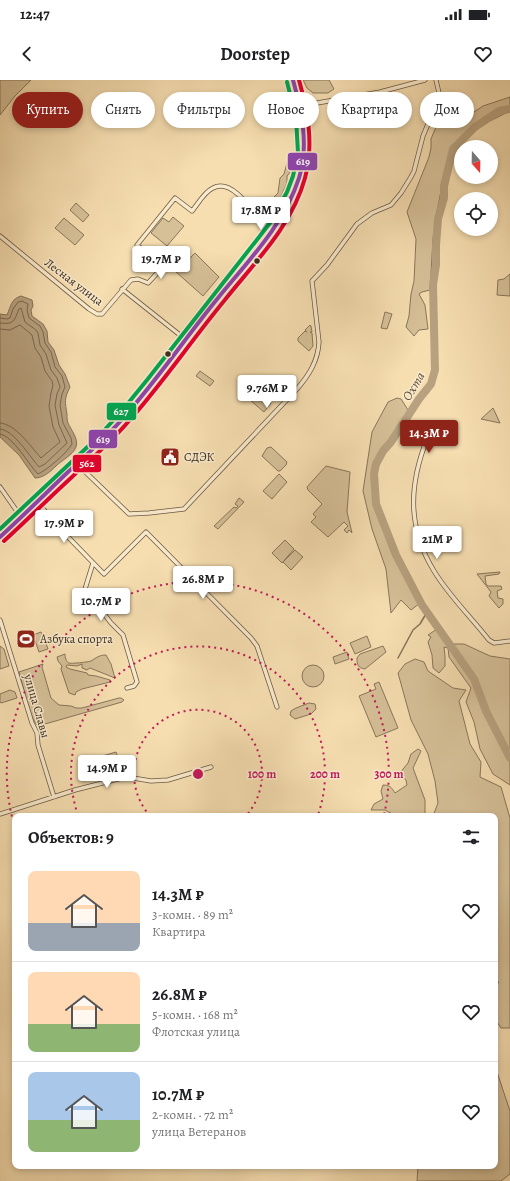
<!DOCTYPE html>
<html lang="ru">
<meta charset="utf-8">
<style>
:root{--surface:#fff;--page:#f6f6f6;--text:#202124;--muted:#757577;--line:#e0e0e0;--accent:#8f2418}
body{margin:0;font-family:Alegreya,serif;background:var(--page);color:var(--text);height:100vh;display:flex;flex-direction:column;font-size:15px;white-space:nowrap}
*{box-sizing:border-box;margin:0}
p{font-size:13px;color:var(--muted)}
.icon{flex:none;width:22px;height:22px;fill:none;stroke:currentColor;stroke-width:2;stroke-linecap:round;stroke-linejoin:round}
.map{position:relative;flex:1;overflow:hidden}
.drawer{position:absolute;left:12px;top:733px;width:486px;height:356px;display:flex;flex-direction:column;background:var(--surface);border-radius:8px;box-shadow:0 2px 6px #0003}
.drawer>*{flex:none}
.hud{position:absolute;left:12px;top:12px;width:486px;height:36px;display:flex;gap:8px}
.needle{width:26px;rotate:160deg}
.fabs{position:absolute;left:454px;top:60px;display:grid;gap:8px}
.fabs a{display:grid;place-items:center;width:44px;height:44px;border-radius:50%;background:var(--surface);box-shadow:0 2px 6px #0003;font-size:20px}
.price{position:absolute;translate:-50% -34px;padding:0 9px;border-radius:4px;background:#fff;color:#222;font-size:13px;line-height:26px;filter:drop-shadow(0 1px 2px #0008)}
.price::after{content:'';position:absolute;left:50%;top:24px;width:12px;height:9px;margin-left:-6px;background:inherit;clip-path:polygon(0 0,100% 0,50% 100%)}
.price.active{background:var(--accent);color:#fff}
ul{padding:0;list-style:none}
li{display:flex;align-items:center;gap:12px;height:100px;padding:0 16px}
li+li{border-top:1px solid var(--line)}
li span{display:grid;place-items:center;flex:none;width:112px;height:80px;border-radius:8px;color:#555}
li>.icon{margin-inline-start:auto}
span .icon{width:48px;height:48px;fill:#fffc;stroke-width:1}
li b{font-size:17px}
h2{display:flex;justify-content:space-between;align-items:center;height:48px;padding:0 16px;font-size:17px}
.pill{padding:0 14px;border-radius:18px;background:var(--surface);box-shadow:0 2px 6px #0003;font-size:14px;line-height:36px}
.pill.active{background:var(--accent);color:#fff}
.status{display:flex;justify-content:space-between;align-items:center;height:28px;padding:0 20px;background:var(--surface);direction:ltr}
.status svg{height:11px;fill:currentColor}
header{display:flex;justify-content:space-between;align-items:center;height:52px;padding:0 16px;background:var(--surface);font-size:18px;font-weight:600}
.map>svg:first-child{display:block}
.green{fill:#d6c098;stroke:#89765b}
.water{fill:#b7a17f;stroke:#867258}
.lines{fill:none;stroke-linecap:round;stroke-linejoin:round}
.shore{stroke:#7a664e;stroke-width:1}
.stream{stroke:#867258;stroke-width:1.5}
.river{stroke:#b7a17f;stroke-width:8}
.minor-casing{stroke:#6a5843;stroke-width:5}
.secondary-casing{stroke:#3c2b1e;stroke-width:6}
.minor{stroke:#f9eacc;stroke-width:3.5}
.secondary{stroke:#f9eacc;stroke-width:5}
.bus-1-casing{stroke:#f9eacc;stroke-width:7}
.bus-2-casing{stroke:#f9eacc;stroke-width:7}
.bus-3-casing{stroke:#f9eacc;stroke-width:7}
.bus-1{stroke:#8e44ad;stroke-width:4}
.bus-2{stroke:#e4002b;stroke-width:4}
.bus-3{stroke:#00a651;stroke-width:4}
.ring{fill:none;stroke:#c2185b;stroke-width:2;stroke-dasharray:2 4}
.bus-dot{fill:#3c2b1e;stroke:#f9eacc;stroke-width:1.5}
.labels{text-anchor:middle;stroke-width:3;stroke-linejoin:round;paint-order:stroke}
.street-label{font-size:12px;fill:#3c2b1e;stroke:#f9eacc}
.poi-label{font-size:12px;fill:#3c2b1e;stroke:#f9eacc;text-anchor:start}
.water-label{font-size:13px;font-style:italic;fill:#614e3b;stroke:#f9eacc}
.centre{fill:#c2185b;stroke:#f9eacc;stroke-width:2}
.ring-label{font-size:12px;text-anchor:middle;font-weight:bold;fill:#c2185b;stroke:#f9eacc;stroke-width:3;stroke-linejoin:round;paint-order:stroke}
.line-badge{stroke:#f9eacc;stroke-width:1.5}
.badge-label{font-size:11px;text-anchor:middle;font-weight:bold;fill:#fff}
</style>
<div class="status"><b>12:47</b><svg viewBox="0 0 49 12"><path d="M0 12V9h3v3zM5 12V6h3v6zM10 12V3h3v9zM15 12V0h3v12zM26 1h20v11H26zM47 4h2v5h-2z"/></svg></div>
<header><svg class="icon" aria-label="back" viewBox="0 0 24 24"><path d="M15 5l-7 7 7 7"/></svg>Doorstep<svg class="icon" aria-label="heart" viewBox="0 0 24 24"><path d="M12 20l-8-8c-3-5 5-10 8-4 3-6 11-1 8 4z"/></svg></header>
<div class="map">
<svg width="510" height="1101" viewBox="0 0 510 1101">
<rect width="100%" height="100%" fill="#f6deb1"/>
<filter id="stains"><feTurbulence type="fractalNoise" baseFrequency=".005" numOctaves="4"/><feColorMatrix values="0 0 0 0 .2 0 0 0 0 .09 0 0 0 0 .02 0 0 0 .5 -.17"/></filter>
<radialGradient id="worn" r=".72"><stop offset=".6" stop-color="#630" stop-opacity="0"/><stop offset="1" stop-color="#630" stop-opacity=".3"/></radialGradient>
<path class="green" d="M0 0H31L15 16 0 35Z
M303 0H329L334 9 328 13H313L307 8Z
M510 17V31L480 46 464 61 452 84 441 111 436 136 433 159 430 210 422 212 419 214 425 225 428 249 419 250 414 256 406 247 409 236 411 214 414 201 416 159 407 132 429 77 431 68V59L436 47 446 39 471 34 483 26Z
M292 75V90L287 96V103L271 138 267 143 264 140V137L268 135 274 122V117L278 113 280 98 284 94 289 76Z
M76 123 89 135 83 142 70 130Z
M173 137 184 146 167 166 151 153 163 138 169 142Z
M64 138 84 155 75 165 55 148Z
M195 173 219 197 203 216 176 192Z
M510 194V216L497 215 498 200 504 199Z
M385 232 392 234 387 249 381 248Z
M310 245 311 246 312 252H310L312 253 313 266 309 271 298 261V258L305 251 307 252 305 250Z
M200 291 214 301 210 306 196 296Z
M257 311 271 323 264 332 250 320Z
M397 318 401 319 408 330 395 354 376 379 373 393 375 424 398 484 420 523 411 530 401 520 391 533 386 489 372 449 363 411 372 352 388 322Z
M493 328 500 343 481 339Z
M271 367 287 382 286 385 280 391H278L262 376 267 368Z
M326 386 350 392 347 432 352 453 349 450 347 453 344 450 348 446 344 442 328 457 311 442 316 437 313 434 322 424 308 410 307 407Z
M279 394 287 402 272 419 263 411Z
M239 418 244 422 218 449 214 446 234 427 236 428 238 426 235 424Z
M285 460 294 469 282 483 272 473Z
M295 470 303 477 291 490 283 482Z
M500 492 499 494 485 496 486 504 488 506H501L502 509 497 511 498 518 503 519V524L499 528 489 516 491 512 477 494Z
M437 549 450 564H464L490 576 510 579V705L493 694 480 669 474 642 466 622 471 608 449 577 448 568 444 567 445 576V586L439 593 433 588 432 575 428 562 431 557 428 555Z
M41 552 43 555 48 569 39 572 33 555Z
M367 556 371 567 355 574 350 563Z
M0 566 4 569 9 586 0 589Z
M383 566 386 572 365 589C358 588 357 585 357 578L360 574Z
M347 572 349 579 335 584 333 577Z
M65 574C65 577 66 582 69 583 70 584 89 582 91 581 96 578 99 575 106 575L111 584 115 598 90 588 87 590 82 588V584L77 586 67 585 66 587 70 589 87 593 88 595 96 596 110 600V602L82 609 76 612 75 615 69 613 61 589 62 586 58 581 57 577Z
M415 579 424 582 428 591 453 608 466 610 459 621 470 664 481 682 480 697 501 707 510 738V948H501L495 939V907L499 902 495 901V736H433L438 723 435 701 428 674 411 640 398 593 405 584Z
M43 584 42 587 51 618 59 625 71 626 76 628H82L119 618H121L124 620 122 622 38 646C29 638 23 604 19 592Z
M302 596a11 11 0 1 1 22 0a11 11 0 1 1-22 0Z
M379 602 398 648 376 657 359 616 376 609 374 604Z
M10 610 15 612 17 618 1 623 0 622V614Z
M309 623 315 624 316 629 311 634 295 639 290 635 291 631 296 628Z
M418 669 421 671 413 688 425 720V736H396L385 730H371L374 724 383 719 381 711 383 705C390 705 392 708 395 713L407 705 406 700 399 694 408 683 411 674Z
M116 672 119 681 102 686 99 677Z
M495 986 510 1031V1094L501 1101H417L418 1086H495Z"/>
<path class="water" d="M21 216 32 220 33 226 31 230 32 236 43 244 47 251 48 262 54 270 59 285 65 294 70 307C64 319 65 322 67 334 67 338 67 340 68 343 71 350 79 359 76 367 73 375 62 380 56 386 50 392 43 398 35 398L19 375 0 357V234L7 235C11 226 11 219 21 216Z"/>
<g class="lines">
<path class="shore" d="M0 238 7 239 10 238 13 229 18 222 22 221 28 224 27 230 29 238 40 246 43 252 45 263 51 272 55 287 62 296 65 307 62 314 60 325 63 343 71 358 72 364C67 373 47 390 38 394 29 385 13 356 0 354
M0 243C14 245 14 241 19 229L21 228 25 242 36 250 38 253 40 265 46 274 51 290 57 298 60 307 57 314 55 325 59 345 67 363 45 384 39 387C30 377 14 350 0 349
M0 249 10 250 20 245 32 255 35 268 41 277 45 291 52 301 53 305 51 313 49 326 53 347 60 362 41 378C31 367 16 344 0 343"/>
<path class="stream" d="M398 578 413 550 420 544 427 532"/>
<path class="river" d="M510 29 499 31 475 47 453 69 444 106V118L438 139 436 165V185L433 205 435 290 431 304 419 319 391 362 383 371 376 384 374 394 376 424 396 475 422 525 474 599 486 631 510 678"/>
<defs>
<path id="minor" d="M300 26 380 12 425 0
M0 156 89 229 97 234H102L131 200 138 199 148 203 161 189 159 183 137 165 175 118 192 131C198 124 204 112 213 108 234 96 258 140 270 152
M122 209 185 259
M427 359C409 405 407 447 434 491 449 516 471 537 489 560L494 563 510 561
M77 384 129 434 149 433 184 429 297 309C309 295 318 281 319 262L312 201 327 185 357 144 372 133 391 125 401 113 411 97 414 91 423 56 438 20 439 13 436 0
M0 407 21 437
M37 422 69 458 104 494 146 452 251 558 257 566 277 627
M93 483 85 509 111 543 123 555 137 602 134 606 127 608
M0 540 32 643 37 653 38 665 54 717
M0 734 75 710 122 698H133L151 701 168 700 211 687"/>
<path id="secondary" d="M0 457C26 433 51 408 77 384 88 374 100 364 110 353 149 312 182 263 218 218 247 182 285 143 299 98 309 66 302 32 293 0"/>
</defs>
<use href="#minor" class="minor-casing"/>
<use href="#secondary" class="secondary-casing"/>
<use href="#minor" class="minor"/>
<use href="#secondary" class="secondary"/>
<defs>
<path id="bus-1" d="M0 457C23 436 45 414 68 392 87 374 107 357 124 337 158 299 186 257 218 218 248 181 284 145 299 98 309 66 302 32 293 0"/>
<path id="bus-2" d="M4 461C27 440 49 418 72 397 91 379 111 362 128 342 162 304 191 261 224 221 254 183 292 146 305 98 314 65 308 32 299 0"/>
<path id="bus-3" d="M0 449 98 357 120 333 147 300 270 143 287 112 293 96 298 73 296 38 287 2"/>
</defs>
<use href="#bus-1" class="bus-1-casing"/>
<use href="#bus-2" class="bus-2-casing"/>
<use href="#bus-3" class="bus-3-casing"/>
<use href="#bus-1" class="bus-1"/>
<use href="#bus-2" class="bus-2"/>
<use href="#bus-3" class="bus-3"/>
</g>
<g class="ring">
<path d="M150 736A64 64 0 1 1 246 736"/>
<path d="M78 735A127 127 0 1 1 318 735"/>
<path d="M15 748A191 191 0 1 1 384 735"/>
</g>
<defs>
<symbol id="civic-square" viewBox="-11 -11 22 22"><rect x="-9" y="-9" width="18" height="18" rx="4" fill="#8f2418" stroke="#f9eacc"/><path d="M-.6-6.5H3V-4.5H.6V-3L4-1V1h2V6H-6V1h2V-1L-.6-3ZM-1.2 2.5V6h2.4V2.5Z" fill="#fff"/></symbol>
<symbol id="stadium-square" viewBox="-11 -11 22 22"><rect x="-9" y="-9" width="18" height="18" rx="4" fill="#8f2418" stroke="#f9eacc"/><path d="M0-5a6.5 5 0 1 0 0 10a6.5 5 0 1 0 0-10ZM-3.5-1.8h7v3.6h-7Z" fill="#fff"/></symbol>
</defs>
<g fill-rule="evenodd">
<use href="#civic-square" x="159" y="366" width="22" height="22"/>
<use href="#stadium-square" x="15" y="548" width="22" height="22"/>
</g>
<g class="bus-dot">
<circle cx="257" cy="181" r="3.5"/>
<circle cx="168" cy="274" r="3.5"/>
</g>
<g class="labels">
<g class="street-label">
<text transform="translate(74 202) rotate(37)" y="4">Лесная улица</text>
<text transform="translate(37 626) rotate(74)" y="4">улица Славы</text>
</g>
<g class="poi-label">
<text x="184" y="381">СДЭК</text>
<text x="40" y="563">Азбука спорта</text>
</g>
<g class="water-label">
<text transform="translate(413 306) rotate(-59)" y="5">Охта</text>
</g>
</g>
<circle cx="198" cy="694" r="6" class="centre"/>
<g class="ring-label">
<text x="262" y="698">100 m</text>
<text x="325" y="698">200 m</text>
<text x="389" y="698">300 m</text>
</g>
<g class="line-badge">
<rect x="287" y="72" width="31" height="19" rx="4" fill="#8e44ad"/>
<rect x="106" y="322" width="31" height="19" rx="4" fill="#00a651"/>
<rect x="88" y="349" width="30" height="20" rx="4" fill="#8e44ad"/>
<rect x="72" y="374" width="30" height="19" rx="4" fill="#e4002b"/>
</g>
<g class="badge-label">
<text x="303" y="85">619</text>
<text x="121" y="335">627</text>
<text x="103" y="363">619</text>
<text x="87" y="387">562</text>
</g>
<rect width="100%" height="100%" filter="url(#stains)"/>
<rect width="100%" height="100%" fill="url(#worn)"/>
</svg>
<div class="fabs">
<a><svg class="needle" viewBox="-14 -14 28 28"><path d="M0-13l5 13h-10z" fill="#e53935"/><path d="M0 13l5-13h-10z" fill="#757577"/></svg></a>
<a><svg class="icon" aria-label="locate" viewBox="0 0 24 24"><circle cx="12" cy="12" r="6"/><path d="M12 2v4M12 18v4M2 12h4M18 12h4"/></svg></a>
</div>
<b class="price" style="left:261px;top:151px">17.8M ₽</b>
<b class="price" style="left:161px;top:200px">19.7M ₽</b>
<b class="price" style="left:267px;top:329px">9.76M ₽</b>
<b class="price active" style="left:429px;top:374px">14.3M ₽</b>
<b class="price" style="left:64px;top:464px">17.9M ₽</b>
<b class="price" style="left:437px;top:480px">21M ₽</b>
<b class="price" style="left:203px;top:520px">26.8M ₽</b>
<b class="price" style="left:101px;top:542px">10.7M ₽</b>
<b class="price" style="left:107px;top:709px">14.9M ₽</b>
<div class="hud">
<a class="pill active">Купить</a>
<a class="pill">Снять</a>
<a class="pill">Фильтры</a>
<a class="pill">Новое</a>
<a class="pill">Квартира</a>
<a class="pill">Дом</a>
</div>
<section class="drawer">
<h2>Объектов: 9<svg class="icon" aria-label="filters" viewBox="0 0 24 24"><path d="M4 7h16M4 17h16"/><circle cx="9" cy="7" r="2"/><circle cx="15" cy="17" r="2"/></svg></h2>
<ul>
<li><span style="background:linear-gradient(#ffd9b3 65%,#9aa5b1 0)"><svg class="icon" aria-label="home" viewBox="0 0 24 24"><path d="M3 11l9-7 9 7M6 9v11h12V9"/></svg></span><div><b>14.3M ₽</b><p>3-комн. · 89 m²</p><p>Квартира</p></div><svg class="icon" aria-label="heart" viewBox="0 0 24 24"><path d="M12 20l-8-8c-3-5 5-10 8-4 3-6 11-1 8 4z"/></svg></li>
<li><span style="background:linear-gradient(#ffd9b3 65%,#8fb573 0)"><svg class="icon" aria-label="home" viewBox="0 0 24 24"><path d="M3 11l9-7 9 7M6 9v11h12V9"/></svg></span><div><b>26.8M ₽</b><p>5-комн. · 168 m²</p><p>Флотская улица</p></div><svg class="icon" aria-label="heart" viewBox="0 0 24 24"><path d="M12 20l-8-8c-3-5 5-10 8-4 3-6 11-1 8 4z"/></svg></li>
<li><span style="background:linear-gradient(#a9c7e8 60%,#8fb573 0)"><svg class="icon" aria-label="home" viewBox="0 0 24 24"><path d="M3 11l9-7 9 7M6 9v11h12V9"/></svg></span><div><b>10.7M ₽</b><p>2-комн. · 72 m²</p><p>улица Ветеранов</p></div><svg class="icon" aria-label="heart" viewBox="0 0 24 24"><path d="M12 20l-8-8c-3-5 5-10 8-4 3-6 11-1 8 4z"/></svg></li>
</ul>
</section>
</div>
